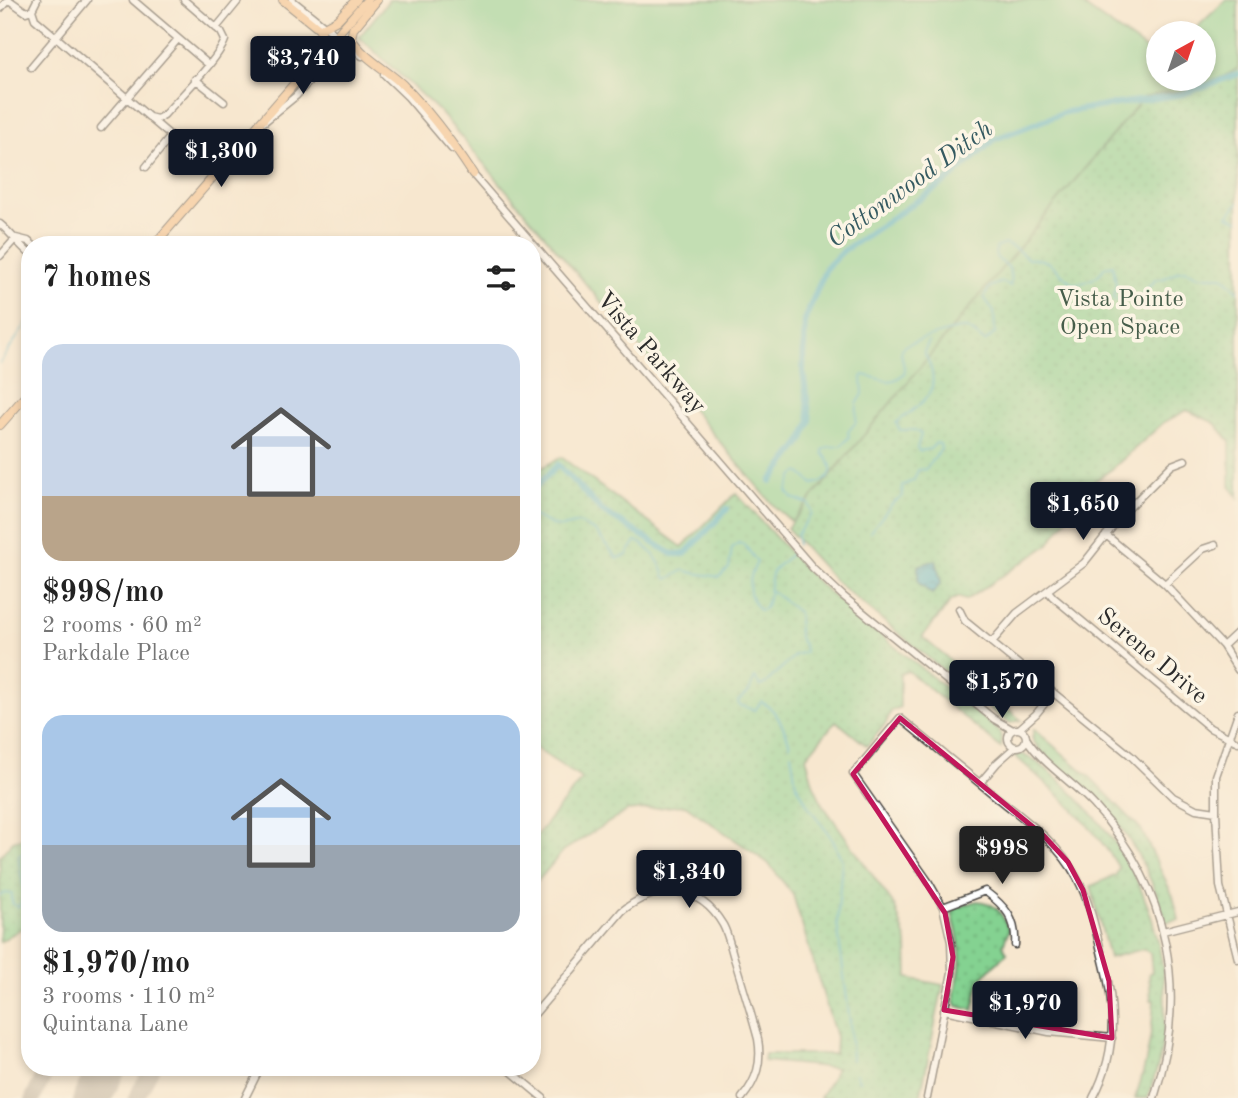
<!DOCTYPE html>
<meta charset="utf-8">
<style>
:root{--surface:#fff;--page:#f2f2f2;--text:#222;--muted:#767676;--accent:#111827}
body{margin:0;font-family:"Old Standard TT",serif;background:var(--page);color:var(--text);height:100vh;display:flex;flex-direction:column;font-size:26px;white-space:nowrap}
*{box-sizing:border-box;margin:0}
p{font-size:23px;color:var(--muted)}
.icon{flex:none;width:38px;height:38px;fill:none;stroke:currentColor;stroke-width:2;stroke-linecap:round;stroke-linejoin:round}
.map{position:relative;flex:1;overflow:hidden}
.details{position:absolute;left:21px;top:236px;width:520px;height:840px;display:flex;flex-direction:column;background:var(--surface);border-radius:28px;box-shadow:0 4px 10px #0003}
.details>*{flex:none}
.needle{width:46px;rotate:40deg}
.fabs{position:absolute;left:1146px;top:21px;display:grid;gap:14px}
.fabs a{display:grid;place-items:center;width:70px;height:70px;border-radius:50%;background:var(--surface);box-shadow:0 4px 10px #0003;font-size:35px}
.price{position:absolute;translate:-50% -60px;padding:0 16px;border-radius:7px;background:var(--accent);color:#fff;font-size:23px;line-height:46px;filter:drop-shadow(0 2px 4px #0008)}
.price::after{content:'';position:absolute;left:50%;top:42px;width:21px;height:16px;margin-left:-10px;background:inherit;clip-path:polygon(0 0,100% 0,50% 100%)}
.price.current{background:#222;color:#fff}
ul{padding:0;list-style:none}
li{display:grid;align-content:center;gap:14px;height:371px;padding:0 21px}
li span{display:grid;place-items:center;height:217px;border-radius:21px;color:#555}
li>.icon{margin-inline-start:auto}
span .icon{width:126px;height:126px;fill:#fffc;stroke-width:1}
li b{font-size:30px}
h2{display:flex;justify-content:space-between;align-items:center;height:84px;padding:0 21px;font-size:30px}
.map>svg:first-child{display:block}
.grass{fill:#84d291;stroke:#587e5e;stroke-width:2}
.park{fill:url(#park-dots);stroke:#587e5e;stroke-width:2}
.water{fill:url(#water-waves);stroke:#3a6e78;stroke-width:2}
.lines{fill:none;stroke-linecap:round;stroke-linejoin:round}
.stream{stroke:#48b2c6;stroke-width:2}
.canal{stroke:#48b2c6;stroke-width:6}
.taxiway{stroke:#91897d;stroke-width:16}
.runway{stroke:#91897d;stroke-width:38}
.minor-casing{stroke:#4a4744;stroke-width:9}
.major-casing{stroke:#4a4744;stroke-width:10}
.minor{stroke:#fff;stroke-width:6}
.major{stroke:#f6be87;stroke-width:8}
.marked{fill:none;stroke:#c2185b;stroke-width:5;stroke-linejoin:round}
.labels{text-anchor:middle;stroke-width:7;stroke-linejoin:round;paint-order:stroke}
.park-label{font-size:24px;fill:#465d4a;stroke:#fcf5e5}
.street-label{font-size:24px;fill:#2b2b2b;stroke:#fcf5e5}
.water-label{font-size:26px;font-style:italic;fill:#355a61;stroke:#fcf5e5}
</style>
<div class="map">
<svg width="1238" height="1098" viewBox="0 0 1238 1098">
<defs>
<pattern id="park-dots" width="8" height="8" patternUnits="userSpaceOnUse" patternTransform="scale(1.75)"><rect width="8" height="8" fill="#84d291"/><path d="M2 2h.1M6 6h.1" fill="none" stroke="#72b47d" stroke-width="1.8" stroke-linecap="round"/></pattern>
<pattern id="water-waves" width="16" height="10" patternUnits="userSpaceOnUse" patternTransform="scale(1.75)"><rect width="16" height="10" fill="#48b2c6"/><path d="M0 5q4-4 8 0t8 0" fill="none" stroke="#3c91a1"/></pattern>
</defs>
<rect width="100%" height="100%" fill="#fcf5e5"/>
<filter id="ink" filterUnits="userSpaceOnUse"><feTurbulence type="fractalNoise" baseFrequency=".0143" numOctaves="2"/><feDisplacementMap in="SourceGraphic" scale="14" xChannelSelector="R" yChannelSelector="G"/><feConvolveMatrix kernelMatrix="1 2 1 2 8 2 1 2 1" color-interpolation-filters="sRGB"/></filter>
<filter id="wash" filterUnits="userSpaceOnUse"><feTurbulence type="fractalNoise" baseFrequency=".00686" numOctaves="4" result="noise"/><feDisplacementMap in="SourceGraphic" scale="28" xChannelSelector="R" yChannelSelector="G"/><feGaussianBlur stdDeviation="1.57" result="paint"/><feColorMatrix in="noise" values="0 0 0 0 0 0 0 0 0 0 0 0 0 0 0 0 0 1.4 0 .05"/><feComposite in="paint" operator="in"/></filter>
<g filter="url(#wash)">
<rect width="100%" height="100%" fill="#f7e7cf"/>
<path class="grass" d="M389 0H1075L1158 58V79H1204V33H1191L1226 0H1238V497L1230 485V441L1215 423 1187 410 1164 422 1113 468 1091 484 1048 545 966 600 958 597 950 601 947 607 922 637 775 507 440 112 359 37Z"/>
<path class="park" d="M1238 68V497L1230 485V441L1215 423 1187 410 1164 422 1113 468 1091 484 1048 545 966 600 958 597 950 601 922 637 971 678 973 675 989 689 987 691 1021 720 1010 723 1000 717 834 580 787 528 1143 98C1153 93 1164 93 1176 91 1195 87 1222 80 1238 68Z
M561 457 682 547 736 493 809 574 835 598 999 731 1002 740 1001 748 908 671 900 674V707L891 711 886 723 867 746 836 721 806 757 814 786 823 805 895 907 907 942 908 978 943 985 920 1098H820L837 1068 764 1061 765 1054H835L836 1037 793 895 768 863 685 805 627 811 563 851 532 888V841L582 779 532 746V473Z
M1034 729 1089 776 1141 829 1173 896 1179 920 1166 922C1152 875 1129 831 1094 796 1075 777 1043 761 1032 738Z
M1022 754C1046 765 1066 786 1084 805 1149 872 1177 965 1160 1057 1157 1071 1152 1084 1148 1098H1135C1147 1066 1152 1034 1154 1000H1151L1149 973 1152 972 1150 953 1143 949 1109 958 1091 886 1116 875 1119 868C1092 822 1053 790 1014 755Z
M30 836V923L0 942V856L13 841Z
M977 901C997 903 1001 912 1009 930L1003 945 1007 953 980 979 973 1010 957 1006C951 994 959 982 960 968 962 950 957 931 952 913L956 908Z"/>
<path class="water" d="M936 560 941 583 932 594 918 582V566Z"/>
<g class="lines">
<path class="stream" d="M1238 203 1228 216 1238 220
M0 363 30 318
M532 515 554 526 562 527 579 523 595 531 617 558 626 556 636 541C650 546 661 563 665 577L668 579 684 570C696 575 707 574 719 577L729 568 732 548 738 543 744 544 757 562C748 579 745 594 759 610L764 609C773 595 767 580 774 570 780 563 788 559 794 549
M870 532 892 504 903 496 902 486 914 480 918 470 926 469 941 449 940 444 936 443 930 449 919 451 917 448 921 434 915 430H900L896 423C926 400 945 391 924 352L929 341
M797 545V534L812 513 809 504 792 498 787 491 793 476 798 472 802 474 813 484C834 480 836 468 823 453V450L828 447 841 446 849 437 848 432 856 422 857 404 863 394 862 377 864 375C881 378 891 388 905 372L901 353 903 347C909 342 959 327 967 329 972 331 980 338 985 342L995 333 994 312 984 297 990 287 1002 282 1010 286 1011 281 1009 268C1002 260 991 260 997 247L1005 244 1016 249 1028 259C1054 257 1055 272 1074 284 1088 282 1097 279 1105 267L1113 265 1116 284 1113 298 1115 300 1124 298 1137 300 1155 280 1165 278 1178 271 1186 270 1199 276H1223L1238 291
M770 590 798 612 799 638 804 645 805 652 795 655 765 684 760 686 755 677 749 692 738 701 739 705 755 710 761 702C776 707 786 731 790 745
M791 753 796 784 809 807 833 840 842 861 837 923 850 1022 852 1060
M0 896 5 893 12 894V903L18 907C31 894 17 872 19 855L30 851
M856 1074 859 1081"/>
<path class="canal" d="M771 481 802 441 810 421 803 372 805 319 826 268 843 251 951 178 995 139 1065 112 1183 94 1238 74
M532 490 558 465 602 511 672 554H685L727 509"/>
<path class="taxiway" d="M82 1068 102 1078
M33 1098 48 1068
M136 1098 152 1068"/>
<path class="runway" d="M92 1098 107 1068"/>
</g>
</g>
<g filter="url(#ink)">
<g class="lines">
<defs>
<path id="minor" d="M9 0 26 12 32 10
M37 0 32 10 35 19 149 117 157 119 164 115C180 97 218 60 225 40L221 32 184 0
M133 0 208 64
M292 0 362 56
M0 9 8 0
M216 28 239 0
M31 67 87 0
M384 74 408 97 452 149
M195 79 224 102
M152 120 185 148
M264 122 296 96 337 49 350 47
M101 128 178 39
M146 167 171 136
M470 171 813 568 843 596 994 719 1013 730
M0 224C11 233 19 245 30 254
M16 238 28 241 33 245
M0 256 16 238
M1106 535 1165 584 1223 646 1238 670
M1165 584 1203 549 1215 545
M1048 591 1053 597 1210 728 1238 742
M959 609 965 621 1130 755 1173 797 1196 809 1216 812
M992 642 1017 613 1084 563 1122 515 1172 465 1185 460
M1223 646 1238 632
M1238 713 1216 776V812L1220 886 1238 959
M1008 738a9 9 0 1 1 18 0a9 9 0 1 1-18 0Z
M1019 729 1036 714 1053 693
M1026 738C1043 765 1072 781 1094 805 1169 888 1189 992 1154 1098
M980 783 997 763 1015 747
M943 907 985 891C1005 906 1017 919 1015 945
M1163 931 1238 912
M944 1010 1049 1032 1112 1038
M532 1017 622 911C658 883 699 884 723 925 729 936 731 950 735 961 743 987 751 1013 758 1039 762 1062 757 1080 742 1098
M507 1068 543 1098
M245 1098 260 1068
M927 1098 952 972 951 942 943 907 928 881 853 774 900 718C933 745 966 772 999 799 1028 822 1059 844 1077 878 1091 904 1097 935 1104 964 1116 1009 1116 1056 1093 1098"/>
<path id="major" d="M283 0 319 29 324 38 296 74
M377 0 353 29 351 38C362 57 387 70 403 85 430 112 452 142 473 174
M324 27 337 20 356 0
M154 245 367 0
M0 425 30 391"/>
</defs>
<use href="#minor" class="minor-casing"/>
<use href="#major" class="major-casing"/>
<use href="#minor" class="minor"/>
<use href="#major" class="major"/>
</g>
</g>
<path d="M0 0H1238V1098H0ZM900 718 1044 836 1068 862 1083 890 1109 981 1112 1038 944 1010 953 957 945 913 853 774Z" fill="#f7e7cf" fill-opacity=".55" fill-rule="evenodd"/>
<path class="marked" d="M900 718 1044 836 1068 862 1083 890 1109 981 1112 1038 944 1010 953 957 945 913 853 774Z"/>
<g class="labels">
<g class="park-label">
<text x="1120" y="306">Vista Pointe<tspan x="1120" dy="28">Open Space</tspan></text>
</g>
<g class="street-label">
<text transform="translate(652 352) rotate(49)" y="8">Vista Parkway</text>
<text transform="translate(1153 655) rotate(40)" y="8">Serene Drive</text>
</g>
<g class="water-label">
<text transform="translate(909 183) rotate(-36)" y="9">Cottonwood Ditch</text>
</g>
</g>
</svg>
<div class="fabs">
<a><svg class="needle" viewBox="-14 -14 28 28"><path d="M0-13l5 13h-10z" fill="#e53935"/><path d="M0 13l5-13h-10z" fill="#767676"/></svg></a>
</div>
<b class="price" style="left:303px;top:96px">$3,740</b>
<b class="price" style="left:221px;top:189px">$1,300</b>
<b class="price" style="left:1083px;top:542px">$1,650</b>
<b class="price" style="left:1002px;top:720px">$1,570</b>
<b class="price current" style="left:1002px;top:886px">$998</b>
<b class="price" style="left:689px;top:910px">$1,340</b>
<b class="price" style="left:1025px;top:1041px">$1,970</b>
<section class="details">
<h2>7 homes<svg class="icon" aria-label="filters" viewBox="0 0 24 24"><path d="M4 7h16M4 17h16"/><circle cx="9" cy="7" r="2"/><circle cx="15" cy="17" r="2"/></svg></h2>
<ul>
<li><span style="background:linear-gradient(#c9d6e8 70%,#b9a48a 0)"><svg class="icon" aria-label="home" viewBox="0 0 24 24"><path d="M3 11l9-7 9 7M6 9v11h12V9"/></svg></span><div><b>$998/mo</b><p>2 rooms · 60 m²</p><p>Parkdale Place</p></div></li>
<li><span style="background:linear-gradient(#a9c7e8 60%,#9aa5b1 0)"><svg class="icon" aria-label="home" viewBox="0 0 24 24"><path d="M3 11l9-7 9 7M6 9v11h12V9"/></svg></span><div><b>$1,970/mo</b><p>3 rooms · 110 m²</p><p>Quintana Lane</p></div></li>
</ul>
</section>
</div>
